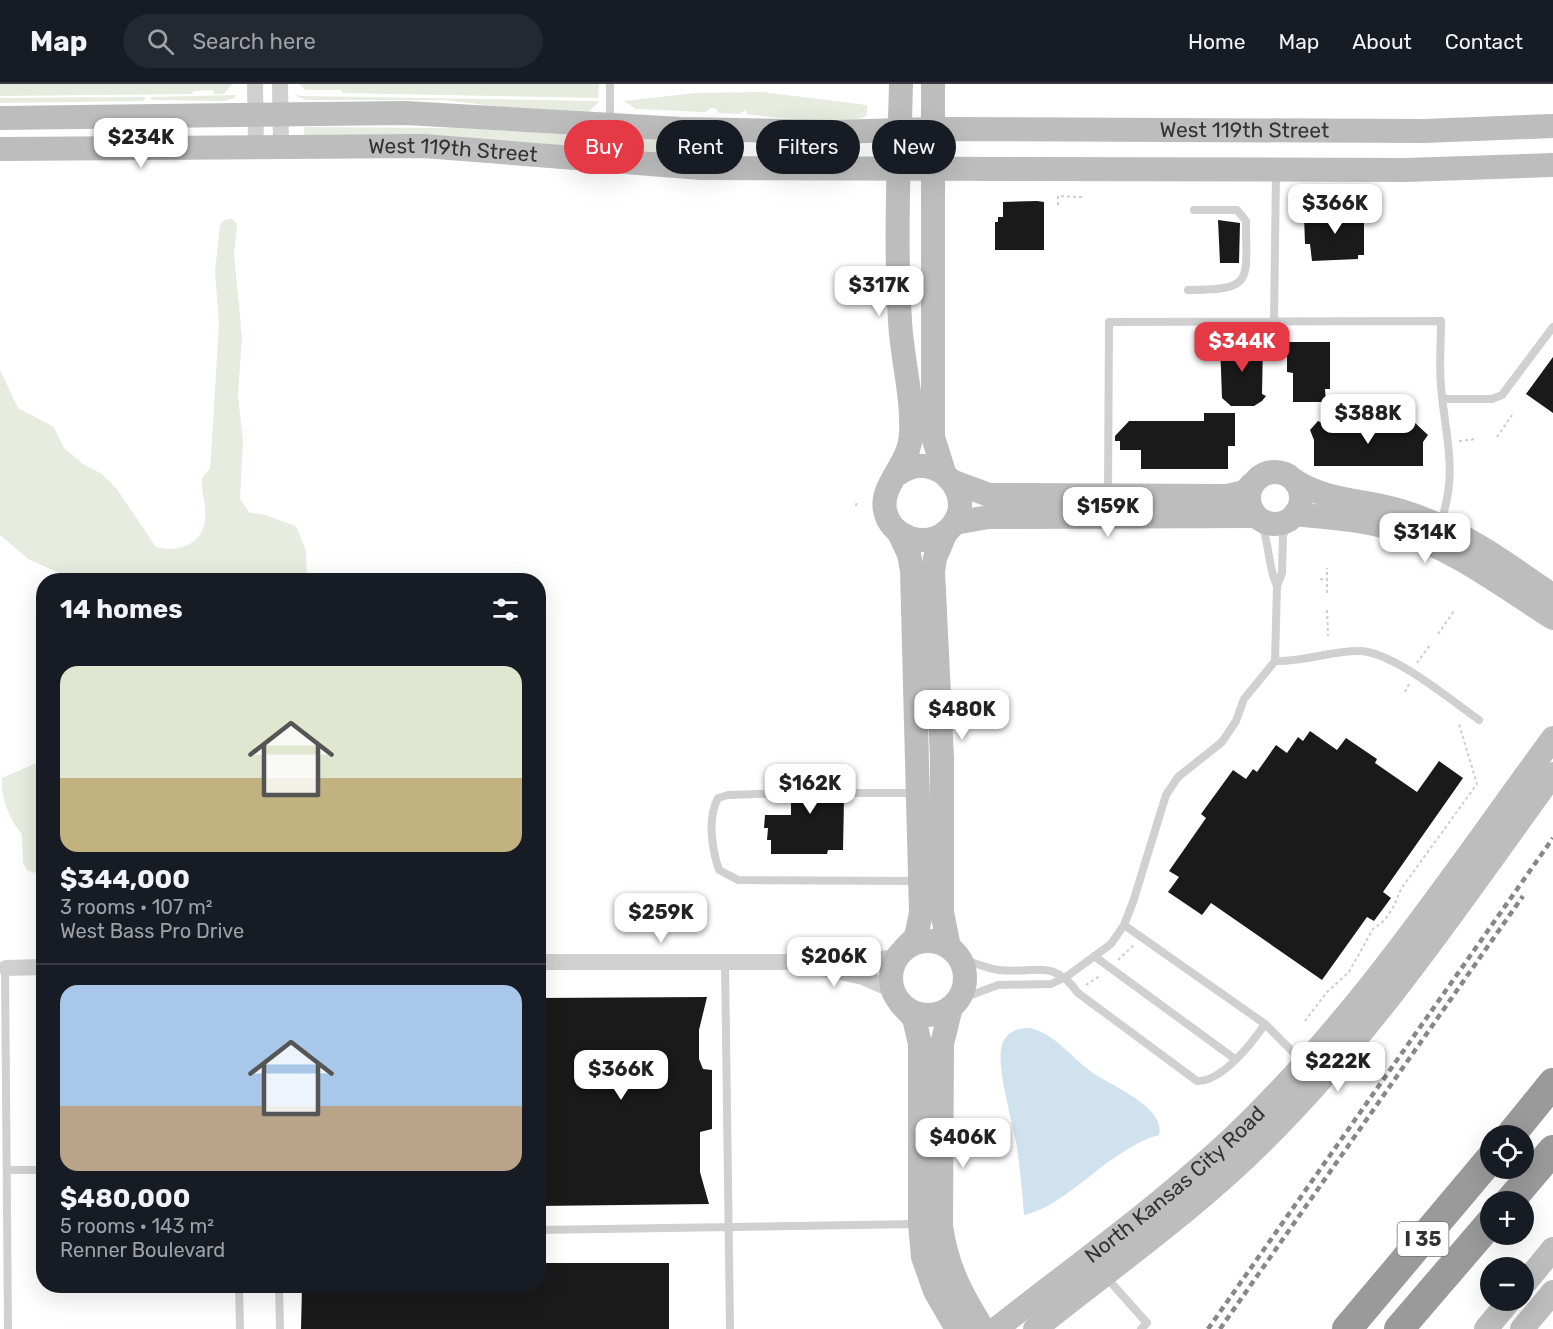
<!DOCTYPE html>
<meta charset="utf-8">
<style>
:root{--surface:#171b24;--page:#242831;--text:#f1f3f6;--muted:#9ea1a6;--line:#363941;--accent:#e63946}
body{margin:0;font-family:Rubik,sans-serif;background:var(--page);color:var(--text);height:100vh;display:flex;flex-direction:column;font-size:22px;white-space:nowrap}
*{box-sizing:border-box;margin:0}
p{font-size:20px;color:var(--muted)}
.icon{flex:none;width:33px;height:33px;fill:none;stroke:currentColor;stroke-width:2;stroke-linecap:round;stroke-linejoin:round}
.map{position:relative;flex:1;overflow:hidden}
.drawer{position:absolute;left:36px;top:489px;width:510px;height:720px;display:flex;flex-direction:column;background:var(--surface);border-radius:24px;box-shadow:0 6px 24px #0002}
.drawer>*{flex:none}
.hud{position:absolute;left:564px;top:36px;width:570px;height:54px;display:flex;gap:12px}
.buttons{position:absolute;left:1480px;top:1041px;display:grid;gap:12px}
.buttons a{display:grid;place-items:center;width:54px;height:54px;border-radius:50%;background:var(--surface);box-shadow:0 6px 24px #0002;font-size:30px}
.price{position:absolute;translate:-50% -51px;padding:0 14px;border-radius:12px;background:#fff;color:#222;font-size:20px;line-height:39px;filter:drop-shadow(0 2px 3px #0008)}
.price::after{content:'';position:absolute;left:50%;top:36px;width:18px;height:14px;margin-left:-9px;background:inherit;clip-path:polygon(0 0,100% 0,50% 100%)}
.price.active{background:var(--accent);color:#fff}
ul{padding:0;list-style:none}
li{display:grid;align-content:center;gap:12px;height:318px;padding:0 24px}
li+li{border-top:2px solid var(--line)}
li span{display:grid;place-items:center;height:186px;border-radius:18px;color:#555}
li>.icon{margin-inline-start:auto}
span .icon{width:108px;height:108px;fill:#fffc;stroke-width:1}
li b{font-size:26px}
h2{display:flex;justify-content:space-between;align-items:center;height:72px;padding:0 24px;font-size:26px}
.tag{padding:0 21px;border-radius:27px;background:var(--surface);box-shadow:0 6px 24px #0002;font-size:21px;line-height:54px}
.tag.active{background:var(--accent);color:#fff}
header{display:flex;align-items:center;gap:36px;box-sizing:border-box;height:84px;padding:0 30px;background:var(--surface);border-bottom:2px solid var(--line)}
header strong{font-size:28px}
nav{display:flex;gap:33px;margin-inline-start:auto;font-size:21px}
.search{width:420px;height:54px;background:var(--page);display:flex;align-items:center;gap:15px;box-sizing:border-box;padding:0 21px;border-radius:33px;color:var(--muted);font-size:22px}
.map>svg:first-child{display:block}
.green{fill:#e6ecdf}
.water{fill:#cfe2ee}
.building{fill:#1a1a1a}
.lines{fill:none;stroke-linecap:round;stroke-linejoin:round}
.path{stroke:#cdcdcd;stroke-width:2;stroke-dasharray:3 3;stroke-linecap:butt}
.lane{stroke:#d0d0d0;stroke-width:8}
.street{stroke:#d0d0d0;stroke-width:16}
.secondary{stroke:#bdbdbd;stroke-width:24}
.highway{stroke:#9a9a9a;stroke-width:30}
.rail{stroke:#888;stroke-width:4.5;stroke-dasharray:6 4.5;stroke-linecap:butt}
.labels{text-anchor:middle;stroke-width:6;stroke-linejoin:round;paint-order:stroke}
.shield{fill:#fff;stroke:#707070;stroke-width:1.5}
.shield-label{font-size:20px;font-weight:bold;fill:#333}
.street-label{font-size:21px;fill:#333;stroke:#fff}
</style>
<header>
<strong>Map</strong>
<div class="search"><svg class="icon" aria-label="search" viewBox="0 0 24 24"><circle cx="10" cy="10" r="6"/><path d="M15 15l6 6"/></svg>Search here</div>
<nav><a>Home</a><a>Map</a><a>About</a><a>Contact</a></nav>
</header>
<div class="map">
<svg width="1553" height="1245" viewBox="0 0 1553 1245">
<rect width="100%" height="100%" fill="#fff"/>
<path class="green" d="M0 0H232L224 10H214L213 6 193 7 192 10 0 12Z
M299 0H599L598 14 342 9V6H306Z
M761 8 867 21V32C846 43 778 33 752 31L747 30 746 26 739 30 719 29 715 24H710L706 28 636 25 624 17 695 9Z
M236 11 235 14 224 17 151 16V13Z
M294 11 304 12 600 17 587 29 543 28 444 16H306Z
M146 13 143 17 0 19V14Z
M304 43 458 44 714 59 713 62 663 71 304 54Z
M232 135 237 140 234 170 242 253 238 311 243 357 240 415 250 429 262 430 296 442 306 467 307 496H74L28 475 0 451V286L18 324 54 343 64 364 83 380 102 390 116 404 156 463C185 470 209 456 205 423 204 413 201 405 202 394L210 384 211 371 219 240 215 188 220 141 224 136Z
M43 676V714L40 727 43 740V792L27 786 23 779 22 750C10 737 0 712 2 694Z"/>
<path class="water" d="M1030 944C1055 950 1069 971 1089 986 1106 1000 1167 1022 1159 1051 1108 1065 1068 1122 1024 1131 1022 1106 1020 1082 1016 1058 1012 1035 994 977 1003 958 1008 947 1018 944 1030 944Z"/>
<path class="building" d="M1037 117 1044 118V166H995V138H998V133H1003V118Z
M1338 127 1364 129V171H1358V175L1312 177 1310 160H1305L1304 132H1310V129Z
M1218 136 1240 139 1239 179H1220Z
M1220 258H1263L1262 310 1266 312 1262 317 1254 322H1231L1222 314Z
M1287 258H1330V305H1325L1326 318H1293V289L1287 288Z
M1553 273V329L1526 310Z
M1204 329H1235V362H1228V385H1141V366H1120V357H1115V352L1129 337H1204Z
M1412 336 1428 351 1423 358V382H1314V356L1310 346 1318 337 1326 341H1408Z
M1310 647 1337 666 1346 654 1377 675 1375 679 1417 708 1439 677 1463 694 1383 808 1391 814 1374 837 1367 833 1322 896 1211 819 1202 831 1168 808 1179 793 1169 787 1206 734 1201 730 1233 686 1246 695 1253 685 1257 688 1276 661 1287 669 1298 653 1303 657Z
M789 686H843L845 703 840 704 838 710 844 715 843 766H828L827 770H771V756H767L768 744H764L765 731H791V715L796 709 790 703Z
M707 913 699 946V975L703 985 712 986V1045L700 1048V1088L709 1120 538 1122V914Z
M538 1179H669V1245H301L302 1202H538Z"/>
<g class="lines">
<path class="path" d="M1289 109 1313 106
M1058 121V112L1081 113V109
M1497 353 1512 331
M1459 357 1477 355
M856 422 857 416
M1320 495 1327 496
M1327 509V484
M1327 526 1328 552
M1438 550 1454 527
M1417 579 1430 561
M1405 608 1409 600
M1118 876 1134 861
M1086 901 1101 891
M1305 937 1327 908 1349 888 1373 845 1385 836 1394 822 1401 805 1477 700 1459 640"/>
<path class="lane" d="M610 0V39
M1188 206C1255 206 1246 197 1246 137L1237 126H1194
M1274 237 1276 89
M1443 315H1492L1502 311 1553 243
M1108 408 1109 238 1441 237C1441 258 1439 281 1441 302 1445 353 1459 388 1440 440
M1260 436C1270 457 1267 481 1277 502
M1275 577C1304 578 1330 567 1358 567 1391 566 1451 616 1479 636
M790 709 728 711 718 714C707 735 712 765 719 786L738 796 917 797
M844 709H916
M1124 841 1265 940 1304 979
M1094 872 1235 975
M959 873C971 878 985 884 999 886 1036 890 1053 874 1078 909L1197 997C1222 998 1252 959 1265 940
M725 877 730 1245
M5 883 8 1245
M958 916 998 901 1051 900 1066 893 1111 860 1124 841 1133 818 1166 711 1178 693 1222 658 1236 637 1244 615 1275 577 1277 502 1282 489 1283 452 1288 436
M7 1086H44
M538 1146 919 1140
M1106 1193 1147 1239 1141 1245
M239 1202 240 1245
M279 1202 280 1245"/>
<path class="street" d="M255 0 256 63
M280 0 281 62
M538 878H866L897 872
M817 883 863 893 892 906
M6 884 44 883"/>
<g class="secondary">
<path d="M933 0V353L944 388"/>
<path id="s1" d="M0 34 406 29 681 45 838 48 932 45 1424 47 1553 42"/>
<path id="s2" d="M0 65 424 62 701 84 1405 86 1553 81"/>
<circle cx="1275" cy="414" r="26"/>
<path d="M898 390C937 361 984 417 946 448 924 465 890 453 885 426 880 401 910 380 911 350 913 312 902 275 900 237 895 158 899 79 901 0"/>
<path d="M1295 397C1331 419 1363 415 1401 427 1458 444 1505 478 1553 512"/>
<path d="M954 398 989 411 1227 412 1245 408 1252 400"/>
<path d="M1295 430C1330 434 1363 435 1396 446 1453 464 1503 502 1553 534"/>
<path d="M954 439 989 433 1255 432"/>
<path d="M946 448 935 474 933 487 942 674V828L949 863"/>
<path d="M899 449 909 470 912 487 921 829 916 853 905 864"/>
<circle cx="928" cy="894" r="37"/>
<path d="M901 920 914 934 920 960V1140L923 1173 935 1207 957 1245"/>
<path d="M951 923 942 960 941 1142C947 1184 961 1209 983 1245"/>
<path d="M1524 1200 1553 1165"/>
<path id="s3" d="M996 1245C1081 1178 1172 1114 1249 1038 1366 923 1457 785 1553 654"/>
<path d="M1035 1245C1111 1184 1194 1126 1263 1057 1374 947 1461 817 1553 690"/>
<path d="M1486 1245 1510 1216"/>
<path d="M1522 1245 1553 1208"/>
</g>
<path class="highway" d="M1510 1052 1553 999
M1509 1118 1553 1066
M1347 1245 1491 1074
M1399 1245 1491 1138"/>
<path class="rail" d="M1208 1245 1553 754
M1220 1245 1523 812"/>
</g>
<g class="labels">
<rect class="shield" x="1397.5" y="1138" width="51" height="34" rx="4.5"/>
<g class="shield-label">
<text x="1423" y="1162">I 35</text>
</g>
<g class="street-label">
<text dy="7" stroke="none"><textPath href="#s1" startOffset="1245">West 119th Street</textPath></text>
<text dy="7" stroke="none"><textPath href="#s2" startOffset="453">West 119th Street</textPath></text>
<text dy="7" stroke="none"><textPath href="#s3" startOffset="230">North Kansas City Road</textPath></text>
</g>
</g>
</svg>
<div class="buttons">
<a><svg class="icon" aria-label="locate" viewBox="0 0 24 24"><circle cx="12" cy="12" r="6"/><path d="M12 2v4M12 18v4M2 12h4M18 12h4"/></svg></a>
<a>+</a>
<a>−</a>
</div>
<b class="price" style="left:141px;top:85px">$234K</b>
<b class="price" style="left:1335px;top:151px">$366K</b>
<b class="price" style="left:879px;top:233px">$317K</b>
<b class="price active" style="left:1242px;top:289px">$344K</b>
<b class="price" style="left:1368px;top:361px">$388K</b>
<b class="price" style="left:1108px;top:454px">$159K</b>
<b class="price" style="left:1425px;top:480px">$314K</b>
<b class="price" style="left:962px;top:657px">$480K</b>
<b class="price" style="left:810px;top:731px">$162K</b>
<b class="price" style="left:661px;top:860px">$259K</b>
<b class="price" style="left:834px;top:904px">$206K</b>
<b class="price" style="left:1338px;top:1009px">$222K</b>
<b class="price" style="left:621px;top:1017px">$366K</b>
<b class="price" style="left:963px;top:1085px">$406K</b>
<div class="hud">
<a class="tag active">Buy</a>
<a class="tag">Rent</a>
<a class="tag">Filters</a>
<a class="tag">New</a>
</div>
<section class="drawer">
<h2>14 homes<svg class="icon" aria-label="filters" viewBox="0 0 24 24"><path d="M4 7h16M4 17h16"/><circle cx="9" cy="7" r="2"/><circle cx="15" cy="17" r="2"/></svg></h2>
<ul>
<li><span style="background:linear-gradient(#dfe7d0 60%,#c2b280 0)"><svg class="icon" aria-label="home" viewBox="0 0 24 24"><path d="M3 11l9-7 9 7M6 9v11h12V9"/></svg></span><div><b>$344,000</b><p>3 rooms · 107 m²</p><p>West Bass Pro Drive</p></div></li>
<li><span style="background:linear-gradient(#a9c7e8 65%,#b9a48a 0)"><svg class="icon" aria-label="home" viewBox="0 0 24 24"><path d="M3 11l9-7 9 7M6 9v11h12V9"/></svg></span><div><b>$480,000</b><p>5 rooms · 143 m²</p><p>Renner Boulevard</p></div></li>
</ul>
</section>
</div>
